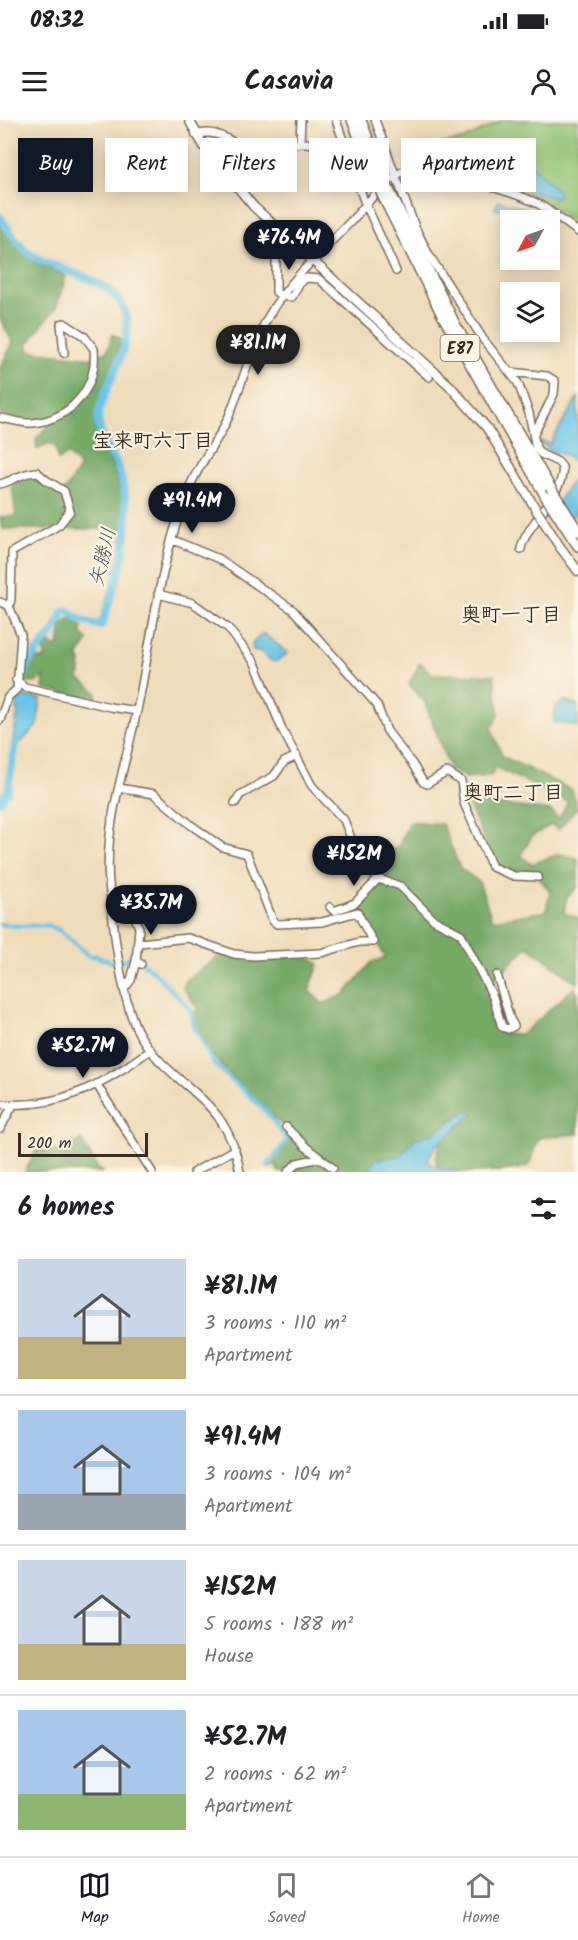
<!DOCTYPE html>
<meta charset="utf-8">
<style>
:root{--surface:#fff;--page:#f2f2f2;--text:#202124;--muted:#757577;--line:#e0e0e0;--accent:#111827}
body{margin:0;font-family:Kalam,"Klee One",sans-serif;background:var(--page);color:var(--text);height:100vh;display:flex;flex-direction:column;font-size:22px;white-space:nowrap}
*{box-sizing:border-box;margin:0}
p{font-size:20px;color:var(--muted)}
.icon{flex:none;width:33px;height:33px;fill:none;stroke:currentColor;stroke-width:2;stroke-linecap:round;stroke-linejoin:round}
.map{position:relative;height:1052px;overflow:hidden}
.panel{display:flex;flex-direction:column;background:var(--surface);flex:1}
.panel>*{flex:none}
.top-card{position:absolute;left:18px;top:18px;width:543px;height:54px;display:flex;gap:12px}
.needle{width:39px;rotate:230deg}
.controls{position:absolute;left:500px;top:90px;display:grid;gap:12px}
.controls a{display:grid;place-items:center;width:60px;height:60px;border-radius:0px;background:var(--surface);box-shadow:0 3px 15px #0003;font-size:30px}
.scale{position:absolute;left:18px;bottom:15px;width:130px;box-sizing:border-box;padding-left:6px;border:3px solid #3b2a1e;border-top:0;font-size:16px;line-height:21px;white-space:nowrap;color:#3b2a1e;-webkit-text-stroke:4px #fcf5e5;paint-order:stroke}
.price{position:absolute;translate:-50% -51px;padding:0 14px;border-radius:21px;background:var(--accent);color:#fff;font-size:20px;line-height:39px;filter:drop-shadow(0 2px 3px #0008)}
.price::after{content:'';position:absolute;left:50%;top:36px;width:18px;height:14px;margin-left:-9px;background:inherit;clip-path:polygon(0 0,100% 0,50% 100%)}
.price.current{background:#222;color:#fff}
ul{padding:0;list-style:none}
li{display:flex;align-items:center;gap:18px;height:150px;padding:0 18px}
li+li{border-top:2px solid var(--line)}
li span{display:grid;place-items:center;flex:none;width:168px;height:120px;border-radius:0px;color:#555}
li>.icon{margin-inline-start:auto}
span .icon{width:72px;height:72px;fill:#fffc;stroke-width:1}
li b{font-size:26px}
h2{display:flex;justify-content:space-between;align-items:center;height:72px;padding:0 18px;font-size:26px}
.chip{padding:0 21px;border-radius:0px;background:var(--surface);box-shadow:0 3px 15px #0003;font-size:21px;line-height:54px}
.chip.current{background:var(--accent);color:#fff}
.status{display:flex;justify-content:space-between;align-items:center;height:42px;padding:0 30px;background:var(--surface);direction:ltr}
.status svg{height:16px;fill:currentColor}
header{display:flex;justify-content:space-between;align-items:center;height:78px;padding:0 18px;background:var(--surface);font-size:27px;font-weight:600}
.menu{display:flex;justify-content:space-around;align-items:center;height:84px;border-top:2px solid var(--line);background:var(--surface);font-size:16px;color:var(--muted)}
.menu a{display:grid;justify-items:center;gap:3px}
.menu .current{color:var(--accent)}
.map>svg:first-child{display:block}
.green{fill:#90c374;stroke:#667649;stroke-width:1.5}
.forest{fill:#74a966;stroke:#586a42;stroke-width:1.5}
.water{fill:#6ac5e7;stroke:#527882;stroke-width:1.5}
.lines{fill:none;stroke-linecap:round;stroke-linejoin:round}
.canal{stroke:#6ac5e7;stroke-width:4.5}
.river{stroke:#6ac5e7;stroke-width:8}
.minor-casing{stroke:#7a6855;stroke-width:10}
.major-casing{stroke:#7a6855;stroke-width:11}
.highway-casing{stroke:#7a6855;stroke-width:12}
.minor{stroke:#fff;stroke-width:7}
.major{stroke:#fff;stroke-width:8}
.highway{stroke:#fff;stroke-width:9}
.major-bridge-casing{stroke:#7a6855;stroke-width:11;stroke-linecap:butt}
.highway-bridge-casing{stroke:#7a6855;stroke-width:12;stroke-linecap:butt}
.major-bridge{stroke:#fff;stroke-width:8}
.highway-bridge{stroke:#fff;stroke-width:9}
.labels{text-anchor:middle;stroke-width:4.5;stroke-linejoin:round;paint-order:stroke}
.shield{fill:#fcf5e5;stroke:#75675a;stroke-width:1.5}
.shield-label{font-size:16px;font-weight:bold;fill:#3b2a1e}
.neighbourhood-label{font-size:20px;font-weight:bold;fill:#3b2a1e;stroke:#fcf5e5}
.water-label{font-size:20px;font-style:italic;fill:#49585a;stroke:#fcf5e5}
</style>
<div class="status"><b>08:32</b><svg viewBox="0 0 49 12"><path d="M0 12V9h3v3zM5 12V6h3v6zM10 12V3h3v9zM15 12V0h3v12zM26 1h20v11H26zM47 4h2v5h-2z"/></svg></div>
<header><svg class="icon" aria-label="menu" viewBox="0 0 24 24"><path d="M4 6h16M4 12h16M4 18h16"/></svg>Casavia<svg class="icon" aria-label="person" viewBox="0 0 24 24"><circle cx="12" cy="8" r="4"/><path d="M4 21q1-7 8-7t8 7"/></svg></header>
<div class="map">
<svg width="578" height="1052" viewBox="0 0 578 1052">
<rect width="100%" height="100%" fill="#fcf5e5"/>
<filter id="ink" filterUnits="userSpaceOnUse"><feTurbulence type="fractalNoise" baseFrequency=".0167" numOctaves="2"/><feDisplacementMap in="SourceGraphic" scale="12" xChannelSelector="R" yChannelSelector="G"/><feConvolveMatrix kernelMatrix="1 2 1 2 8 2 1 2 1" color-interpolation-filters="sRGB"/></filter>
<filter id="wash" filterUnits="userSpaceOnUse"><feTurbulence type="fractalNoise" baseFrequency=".008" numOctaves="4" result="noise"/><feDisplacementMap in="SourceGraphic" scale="24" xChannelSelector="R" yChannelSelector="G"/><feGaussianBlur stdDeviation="1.35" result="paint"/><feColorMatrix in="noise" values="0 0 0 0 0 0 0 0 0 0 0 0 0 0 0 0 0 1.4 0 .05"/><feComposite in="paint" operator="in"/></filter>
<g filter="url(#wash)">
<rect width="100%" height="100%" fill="#efdcba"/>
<path class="green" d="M503 0H578V104L530 74 493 63 494 58 421 43 422 37 443 24 465 19Z"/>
<path class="forest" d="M0 102C24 136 28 139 66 156L56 188 27 224 30 231 92 238 107 231 113 214 123 220 95 306C110 339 127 372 123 409H2L0 397 16 396 12 367 18 358 34 356 60 373 66 369 80 347 68 334 58 340 56 328 49 323 37 329 36 319 51 302 0 295V247L13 223 0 199Z
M71 498 82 507 81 512 88 520 78 537 81 542 79 559 97 573V581L43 569 44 557 35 563 20 561 26 538 45 539 44 530 50 522 54 527 59 525 62 504Z
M420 543 432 554 494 555 499 594 492 609 502 636 572 670 577 688 558 710 551 705 532 716 521 735 531 744 559 734 578 738V767L566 779 564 793 578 798V864L528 826 485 870 501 913 521 915 574 868 578 873V1014L538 1018 529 1046C508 1052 487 1052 466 1052 456 1051 448 1048 437 1048L436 1038 441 1022 418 1021 404 1037 376 1043 367 1052H278L276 1044 270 1047V1042L287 1022 292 1011 289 1006 280 1003 225 950 212 935 194 901V894L198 889 183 868 186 860 226 832C234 835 244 841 253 841 274 840 302 829 319 844L309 871 323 884 345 874 372 842 385 838 361 787 379 766 376 737 399 726 409 701 442 704 460 748 479 762 492 800 546 791 550 771 537 756 498 751 468 684 476 682 551 691 559 699 568 682 495 647 491 656 466 658 450 649 424 581 409 564Z
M81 1019 98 1049 104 1052H25L36 1030 68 1031Z"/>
<path class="water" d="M508 29 519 33 558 71 559 76 555 78 498 60 490 53 478 49 470 53 442 45 438 41 440 37C455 32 468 31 484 32L483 40 497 45Z
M498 81 527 89 523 99 495 88Z
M578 277V344L566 335 550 331 538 320 550 324Z
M578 352 577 390 566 407 558 409 551 402 550 393Z
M263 513 288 533 277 541H272L260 531 253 530 252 524Z
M19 574 41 579 37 606 11 632 18 592 15 578Z
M565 581 578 586V606L554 602 556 587Z
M468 990 473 994 437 1025 427 1040C436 1052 452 1047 463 1052H370L374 1040 400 1036 415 1019 435 1012Z"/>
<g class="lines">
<path class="canal" d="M0 804 20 806 47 805 59 810 91 837 95 835C102 841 109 838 115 844L133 836 153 851 191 890 193 903 213 943 266 991 285 1017 286 1021 267 1046"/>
<path class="river" d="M0 97C8 109 18 124 29 133 53 151 100 155 118 179 145 214 107 256 99 291 94 312 112 331 119 350 137 406 120 453 101 506L78 499 67 490 63 492 54 511 28 543 20 568 21 585
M0 681 8 671 15 623"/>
</g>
</g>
<g filter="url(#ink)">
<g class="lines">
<defs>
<path id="minor" d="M336 0 363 78 396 151
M375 0 415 107 429 135 483 219 518 263 529 293 536 328 541 334 558 342 562 347C567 370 524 407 521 429
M196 15C222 6 237 31 262 33 276 34 288 23 302 23 317 22 333 30 347 34
M300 22 301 0
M271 105 269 112 276 137V172L282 176 292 177 299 164 306 158 319 159 429 257
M511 252 547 256 555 261 554 274 534 314
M0 298C10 299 23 304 33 303 70 299 98 269 94 229L84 216 64 203 61 204 64 233
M0 364C13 361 22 352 37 352L46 360 64 371 70 391 59 405 12 432 11 480 9 486 21 515 17 569 8 577 0 600
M173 420 219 439 293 490 377 585 387 611 413 645 423 662 427 664 447 652 461 661 464 683 492 747 514 756 538 757
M158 474 193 483 228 508 255 543 282 609 312 666 344 700 358 736 378 759 400 766 434 800 461 814 493 877 502 907 508 909 514 906 510 899 497 855
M0 482 9 486
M16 560 25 567 110 587 137 591
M119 668 154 674 191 705 222 727 247 734 273 801 277 804 322 802 357 792 373 822H359L321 833 253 836 234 834 188 818 139 823
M235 683 240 675 274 656 284 642 297 636
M330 787 334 791 355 783 378 759
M133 791 139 808 136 841
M124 869 131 860 136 841 141 844
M97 965 152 1052
M0 984C60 989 104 964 150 930
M286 1007 306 1027 333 1048
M0 1009 13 985
M194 1052 235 1029
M240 1052C227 974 176 972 141 917 121 886 113 803 109 763 104 706 124 651 136 595 152 520 159 442 188 371 198 344 218 322 229 296 243 262 252 223 271 192 292 157 326 128 354 98 366 85 390 54 407 50 428 46 521 74 540 85 553 93 566 103 578 112
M288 1052 297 1043 320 1038"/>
<path id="major" d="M189 0 205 28 254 87 449 265 487 308 537 391
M560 427 578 451"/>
<path id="highway" d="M352 0 377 62
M361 0 383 57
M389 70 455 204 550 367
M382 75 441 193 546 377
M572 417 578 426"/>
</defs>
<use href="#minor" class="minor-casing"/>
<use href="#major" class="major-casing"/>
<use href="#highway" class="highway-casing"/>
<use href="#minor" class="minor"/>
<use href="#major" class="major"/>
<use href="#highway" class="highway"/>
<defs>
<path id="major-bridge" d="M537 391 560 427"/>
<path id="highway-bridge" d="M383 57 389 70
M377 62 382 75
M550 367 578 411
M546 377 572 417"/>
</defs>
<use href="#major-bridge" class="major-bridge-casing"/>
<use href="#highway-bridge" class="highway-bridge-casing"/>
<use href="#major-bridge" class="major-bridge"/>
<use href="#highway-bridge" class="highway-bridge"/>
</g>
</g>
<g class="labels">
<rect class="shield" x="440.5" y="215" width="39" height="26" rx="4.5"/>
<g class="shield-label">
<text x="460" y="234">E87</text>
</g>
<g class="neighbourhood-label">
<text x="153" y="327">宝来町六丁目</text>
<text x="511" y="501">奥町一丁目</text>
<text x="513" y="679">奥町二丁目</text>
</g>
<g class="water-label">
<text transform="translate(102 437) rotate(-77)" y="7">矢勝川</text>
</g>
</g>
</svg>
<div class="controls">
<a><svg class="needle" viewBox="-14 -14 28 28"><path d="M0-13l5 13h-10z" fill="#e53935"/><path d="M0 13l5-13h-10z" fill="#757577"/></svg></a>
<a><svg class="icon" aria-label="layers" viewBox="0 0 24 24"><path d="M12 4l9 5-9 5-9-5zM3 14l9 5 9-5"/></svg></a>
</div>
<div class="scale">200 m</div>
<b class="price" style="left:289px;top:151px">¥76.4M</b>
<b class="price current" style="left:258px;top:256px">¥81.1M</b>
<b class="price" style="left:192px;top:414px">¥91.4M</b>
<b class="price" style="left:354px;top:767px">¥152M</b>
<b class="price" style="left:151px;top:816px">¥35.7M</b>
<b class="price" style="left:83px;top:959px">¥52.7M</b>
<div class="top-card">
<a class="chip current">Buy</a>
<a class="chip">Rent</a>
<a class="chip">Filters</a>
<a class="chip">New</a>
<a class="chip">Apartment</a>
</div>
</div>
<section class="panel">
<h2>6 homes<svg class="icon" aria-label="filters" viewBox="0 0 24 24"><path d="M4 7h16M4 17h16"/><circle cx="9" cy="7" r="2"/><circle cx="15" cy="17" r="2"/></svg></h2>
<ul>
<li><span style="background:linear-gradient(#c9d6e8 65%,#c2b280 0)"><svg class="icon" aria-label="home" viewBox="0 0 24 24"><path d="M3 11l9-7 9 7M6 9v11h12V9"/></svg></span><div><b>¥81.1M</b><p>3 rooms · 110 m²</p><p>Apartment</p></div></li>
<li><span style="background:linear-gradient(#a9c7e8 70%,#9aa5b1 0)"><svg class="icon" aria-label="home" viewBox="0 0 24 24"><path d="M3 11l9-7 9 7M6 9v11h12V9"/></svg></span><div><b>¥91.4M</b><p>3 rooms · 104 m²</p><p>Apartment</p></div></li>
<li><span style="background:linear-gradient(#c9d6e8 70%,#c2b280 0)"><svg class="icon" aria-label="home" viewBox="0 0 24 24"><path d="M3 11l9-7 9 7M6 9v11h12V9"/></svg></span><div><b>¥152M</b><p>5 rooms · 188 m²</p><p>House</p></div></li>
<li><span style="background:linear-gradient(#a9c7e8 70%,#8fb573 0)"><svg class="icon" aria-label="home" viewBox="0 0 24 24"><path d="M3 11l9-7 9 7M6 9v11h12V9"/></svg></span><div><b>¥52.7M</b><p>2 rooms · 62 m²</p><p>Apartment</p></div></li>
</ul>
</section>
<nav class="menu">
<a class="current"><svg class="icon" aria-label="map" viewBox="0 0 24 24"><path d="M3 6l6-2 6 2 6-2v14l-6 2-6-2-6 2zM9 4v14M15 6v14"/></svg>Map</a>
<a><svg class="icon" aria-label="saved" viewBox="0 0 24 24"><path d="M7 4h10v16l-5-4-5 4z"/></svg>Saved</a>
<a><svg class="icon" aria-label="home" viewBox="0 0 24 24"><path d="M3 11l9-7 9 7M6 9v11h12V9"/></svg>Home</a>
</nav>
